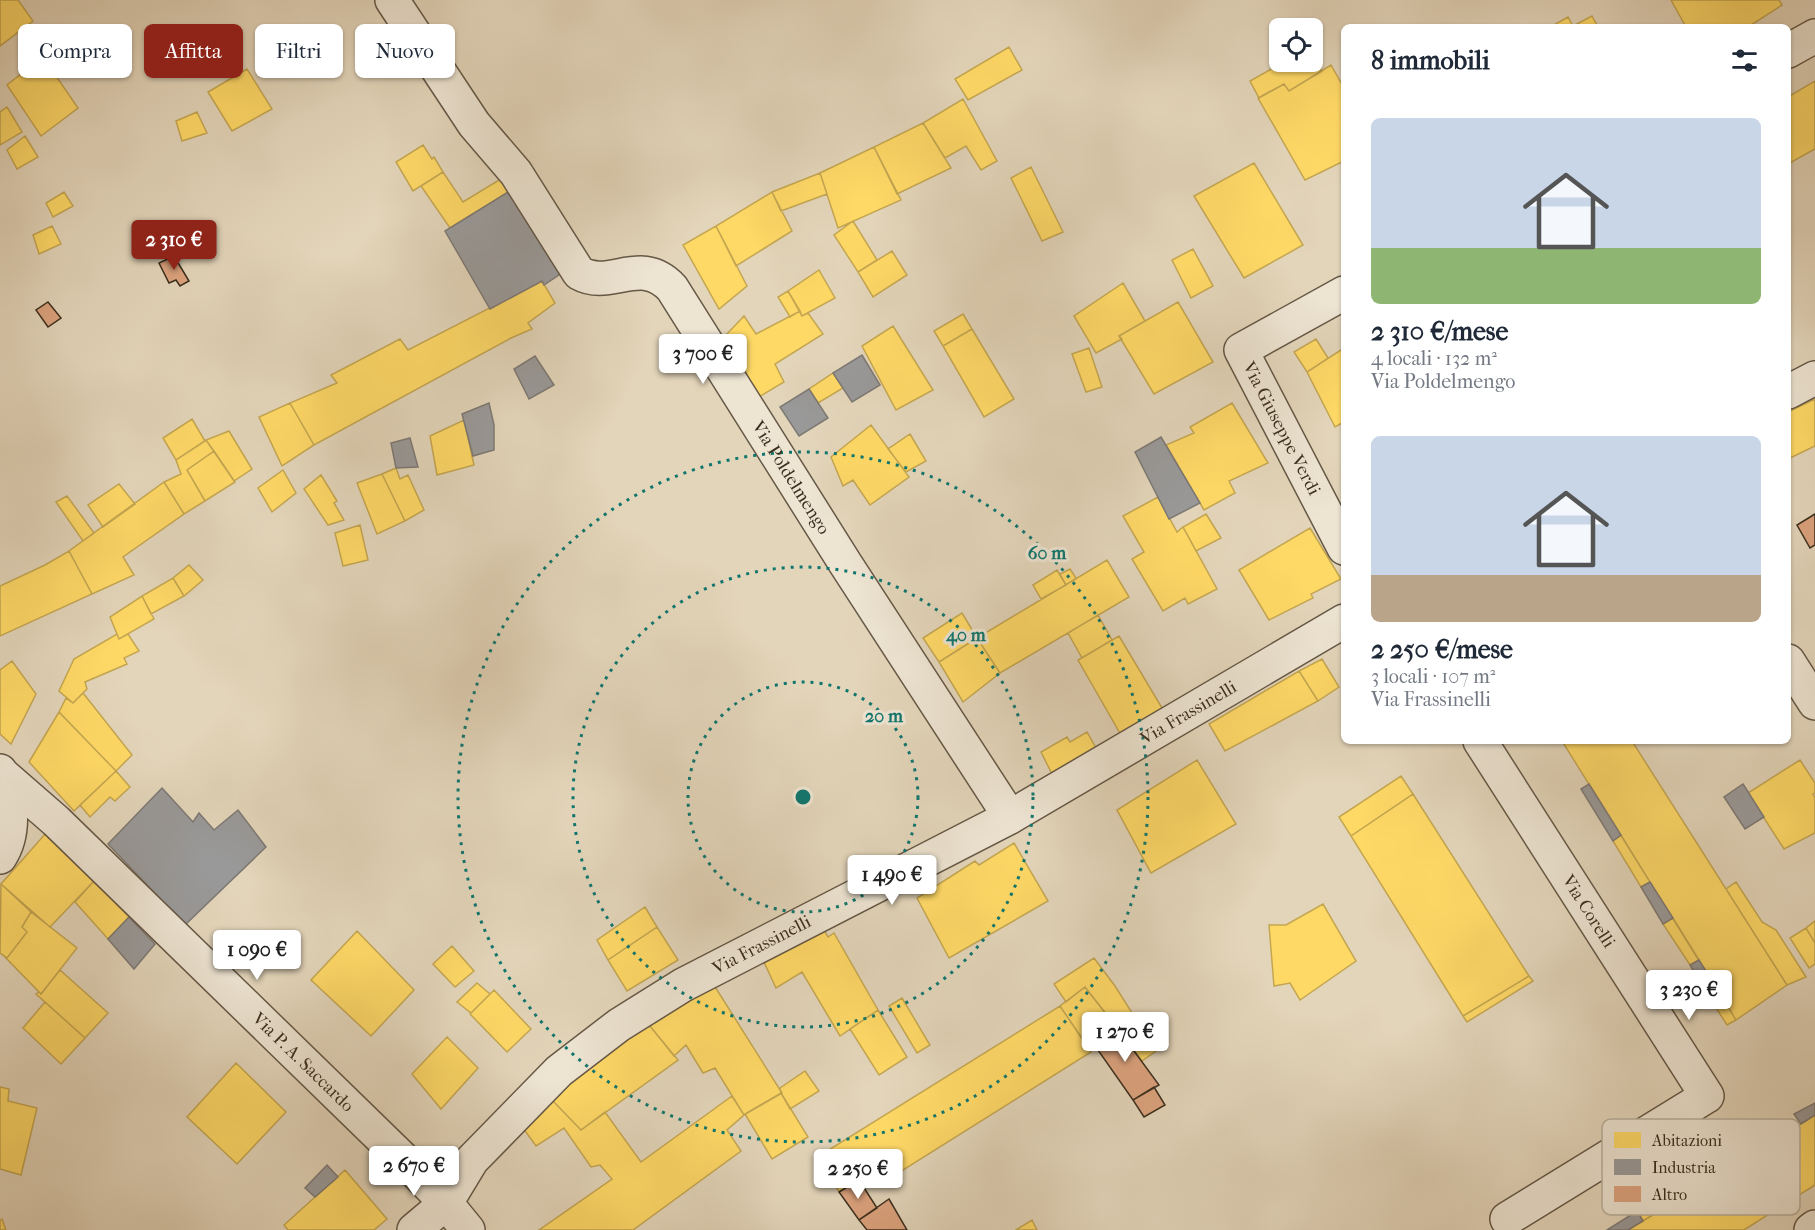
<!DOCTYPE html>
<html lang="it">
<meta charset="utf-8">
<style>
:root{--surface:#fff;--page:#f6f6f7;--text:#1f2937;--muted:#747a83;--accent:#8f2418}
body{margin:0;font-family:"IM FELL French Canon",serif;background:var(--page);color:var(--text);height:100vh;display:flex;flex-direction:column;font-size:22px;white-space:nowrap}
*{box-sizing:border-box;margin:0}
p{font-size:20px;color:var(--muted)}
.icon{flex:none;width:33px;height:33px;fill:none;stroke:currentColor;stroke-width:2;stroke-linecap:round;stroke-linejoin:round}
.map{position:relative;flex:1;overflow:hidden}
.drawer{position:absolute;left:1341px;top:24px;width:450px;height:720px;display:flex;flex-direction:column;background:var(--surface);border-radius:9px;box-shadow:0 2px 4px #0004}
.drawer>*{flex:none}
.top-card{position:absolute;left:18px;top:24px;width:570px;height:54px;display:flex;gap:12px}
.controls{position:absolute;left:1269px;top:18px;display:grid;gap:12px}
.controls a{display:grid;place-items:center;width:54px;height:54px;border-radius:9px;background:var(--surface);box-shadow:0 2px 4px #0004;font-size:30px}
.price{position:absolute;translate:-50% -51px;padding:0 14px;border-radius:6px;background:#fff;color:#222;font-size:20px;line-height:39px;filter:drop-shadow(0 2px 3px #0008)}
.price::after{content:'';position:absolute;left:50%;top:36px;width:18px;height:14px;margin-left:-9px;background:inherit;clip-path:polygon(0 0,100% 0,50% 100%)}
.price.current{background:var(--accent);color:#fff}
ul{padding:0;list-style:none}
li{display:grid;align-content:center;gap:12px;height:318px;padding:0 30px}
li span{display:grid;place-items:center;height:186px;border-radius:9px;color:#555}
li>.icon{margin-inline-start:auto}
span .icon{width:108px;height:108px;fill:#fffc;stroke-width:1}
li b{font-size:26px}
h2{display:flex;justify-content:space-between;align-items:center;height:72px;padding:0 30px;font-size:26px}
.tag{padding:0 21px;border-radius:9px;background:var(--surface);box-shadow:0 2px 4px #0004;font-size:21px;line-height:54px}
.tag.current{background:var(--accent);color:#fff}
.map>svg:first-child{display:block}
.homes{fill:#ffd966;stroke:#c4a651;stroke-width:1.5}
.industry{fill:#999;stroke:#7d7974;stroke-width:1.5}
.building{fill:#dca37e;stroke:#3b2f1f;stroke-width:1.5}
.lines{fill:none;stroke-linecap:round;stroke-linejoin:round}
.minor-casing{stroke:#655846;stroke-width:36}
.minor{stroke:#ede4d2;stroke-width:33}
.ring{fill:none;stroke:#0f766e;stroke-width:3;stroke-dasharray:3 6}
.labels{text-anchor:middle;stroke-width:6;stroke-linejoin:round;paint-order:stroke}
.street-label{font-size:18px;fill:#3b2f1f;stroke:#ede4d2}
.key{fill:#ede4d2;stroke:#b8ae9c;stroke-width:1.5}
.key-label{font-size:16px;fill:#3b2f1f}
.centre{fill:#0f766e;stroke:#ede4d2;stroke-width:3}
.ring-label{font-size:18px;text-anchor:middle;font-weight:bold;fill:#0f766e;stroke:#ede4d2;stroke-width:6;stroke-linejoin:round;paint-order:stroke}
</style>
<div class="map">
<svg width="1815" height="1230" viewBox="0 0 1815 1230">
<rect width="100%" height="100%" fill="#e3d5ba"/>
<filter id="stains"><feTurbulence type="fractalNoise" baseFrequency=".00333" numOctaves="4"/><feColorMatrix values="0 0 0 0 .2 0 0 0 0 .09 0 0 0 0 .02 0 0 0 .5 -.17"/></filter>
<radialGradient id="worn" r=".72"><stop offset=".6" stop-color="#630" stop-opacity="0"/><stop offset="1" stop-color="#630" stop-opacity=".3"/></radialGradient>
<path class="homes" d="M0 0H18L33 21 0 46Z
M1671 0H1779L1782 5 1748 27H1686Z
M1592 16 1598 27H1550L1568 17 1573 26Z
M1009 47 1022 70 968 100 955 79Z
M43 57 78 108 41 136 7 85Z
M1284 62H1310L1322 71 1289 91 1284 84 1259 98 1250 81Z
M1331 65 1344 88V161L1305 180 1258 98 1284 84 1289 91Z
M247 69 272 109 232 131 208 92Z
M1815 81V149L1788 164V97Z
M963 99 997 161 981 170 966 146 945 158 923 123Z
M7 107 22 132 0 145V112Z
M197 112 207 133 182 141 176 121Z
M923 123 951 168 897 194 874 147Z
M25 136 38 157 17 169 7 150Z
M423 145 432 159 434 157 443 172 413 191 396 162Z
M874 147 901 200 838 228 820 173Z
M1254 163 1303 245 1244 278 1194 196Z
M1031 167 1063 232 1042 241 1011 178Z
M443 172 463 202 509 174 518 186 450 228 421 186Z
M820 173 827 194 781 211 772 192Z
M64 192 73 206 53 217 46 203Z
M772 192 792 231 736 266 716 226Z
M853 221 877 260 858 272 834 235Z
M52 226 61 244 39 254 33 235Z
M716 226 747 286 719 309 683 245Z
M1193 249 1213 286 1191 298 1172 260Z
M892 251 907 275 873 297 858 272Z
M819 270 835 298 802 316 788 291Z
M542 281 555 303 528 323 532 329 511 338 314 445 290 403 337 383 331 375 400 339 408 350Z
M1123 283 1145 321 1119 336 1122 339 1096 353 1074 316Z
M788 291 800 311 790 317 778 297Z
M1178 302 1213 362 1154 394 1119 336Z
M800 311 802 316 808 313 823 334 775 364 784 382 759 397 725 336 744 316 756 334Z
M963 314 972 329 943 346 934 331Z
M893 326 933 390 896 410 862 346Z
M972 329 1014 399 984 417 943 346Z
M1316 339 1328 358 1307 372 1294 352Z
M1089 348 1102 387 1086 392 1072 354Z
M1344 348V422L1335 427 1307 372Z
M833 373 843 388 818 403 809 389Z
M1815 399V446L1788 459V412Z
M290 403 314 445 282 466 259 417Z
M1232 403 1268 463 1229 481 1235 493 1204 510 1166 445 1194 433 1190 427Z
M192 419 205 441 176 460 163 438Z
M464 420 474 465 437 475 430 436Z
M871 425 909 477 870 505 853 480 843 486 831 457Z
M229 431 252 469 234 481 206 440Z
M910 434 926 461 906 472 888 449Z
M206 440 214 451 187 470 205 501 184 514 164 482 181 474 176 460Z
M214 451 235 482 205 501 187 470Z
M396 468 400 479 408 475 424 510 405 521 382 474Z
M283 470 296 493 272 512 258 488Z
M382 474 405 521 377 534 357 483Z
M321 475 337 501 334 503 344 520 328 525 304 489Z
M164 482 184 514 123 557 134 575 92 594 69 551Z
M119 484 135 504 103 527 88 505Z
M67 496 94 533 83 541 56 502Z
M1158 497 1177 532 1183 527 1217 589 1188 604 1185 598 1163 611 1132 559 1144 552 1123 516Z
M1206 514 1221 538 1196 551 1183 527Z
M360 525 368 560 343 566 335 533Z
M1310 528 1341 579 1311 594 1313 598 1269 620 1239 570Z
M69 551 92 594 0 636V586L45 565Z
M1107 560 1129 597 1000 673 977 638Z
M189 565 203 580 184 596 173 578Z
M1070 569 1076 578 1066 585 1060 574Z
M1057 570 1066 585 1041 599 1033 585Z
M173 578 184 596 151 614 142 596Z
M142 596 154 619 119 639 110 617Z
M962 613 977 638 939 662 923 638Z
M1098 615 1112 640 1082 658 1068 633Z
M117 634 119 639 128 634 139 651 124 658 127 664 85 682 87 689 73 703 59 691 74 659Z
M1119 636 1168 718 1125 742 1078 660Z
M977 638 1000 673 963 702 939 662Z
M1322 659 1339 687 1318 701 1299 671Z
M12 661 36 694 11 744 0 734V670Z
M1299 671 1318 701 1225 751 1209 724Z
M83 693 132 755 116 771 59 712 66 698 73 703Z
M59 712 116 771 74 811 29 762Z
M1087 732 1100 755 1053 776 1041 752 1067 737 1070 742Z
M1562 741H1632L1787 985 1736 1020Z
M1197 760 1236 824 1151 873 1117 810Z
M1800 760 1815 783V793L1813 794 1815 798V833L1784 849 1748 793Z
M116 771 130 787 115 801 110 797 90 817 80 805Z
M1401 776 1413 794 1351 836 1339 817Z
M1413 794 1529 976 1463 1016 1351 836Z
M46 833 94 881 50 927 1 884Z
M1621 835 1650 882 1641 887 1613 841Z
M1014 843 1048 901 949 958 917 898 975 861 979 865Z
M94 881 129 917 108 939 75 902Z
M1736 882 1762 922 1776 930 1806 977 1787 985 1726 889Z
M1 884 31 912 22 927 27 932 7 958 0 953Z
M1323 904 1356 961 1300 1000 1290 983 1274 986 1269 925H1286Z
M645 907 657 927 608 960 597 940Z
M31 912 77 948 41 994 3 955 7 958 27 932 22 927Z
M1673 918 1699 960 1690 965 1663 924Z
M1815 921V943L1806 928Z
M821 925 828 937 834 933 878 1010 840 1036 802 972 776 988 763 960Z
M657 927 678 960 627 991 608 960Z
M1806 928 1815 943V964L1809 968 1790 938Z
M357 931 414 990 371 1036 311 980Z
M452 946 474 971 455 987 433 964Z
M1094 958 1115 986 1156 1051 1142 1061 1085 987 1066 1002 1054 984Z
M60 970 108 1013 85 1038 36 994 39 992 41 994Z
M1529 976 1533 981 1467 1022 1463 1016Z
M712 982 782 1093 744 1115 715 1068 703 1073 686 1045 674 1056 645 1020Z
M477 983 490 994 471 1013 457 1002Z
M1085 987 1115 1025 1088 1047 1060 1006Z
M494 990 531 1029 507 1052 470 1014Z
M1722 997 1736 1020 1727 1025 1713 1003Z
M902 998 930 1045 917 1053 889 1006Z
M45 1002 85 1038 61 1064 23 1028Z
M1060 1006 1091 1052 884 1182 876 1170 839 1192 819 1156Z
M878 1010 907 1057 879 1075 850 1029Z
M645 1020 678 1060 581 1130 552 1100 569 1080Z
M447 1037 478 1068 441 1109 412 1074Z
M236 1063 286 1112 237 1164 187 1117Z
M805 1071 819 1091 790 1109 781 1093 780 1088Z
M0 1087 9 1089 8 1101 37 1108 21 1175 0 1169Z
M781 1093 808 1137 772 1159 745 1114Z
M732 1096 744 1115 727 1130 741 1151 633 1230H539L612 1179 600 1165 591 1167 564 1128 536 1146 523 1128 552 1100 581 1130 605 1112 641 1162Z
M1815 1115V1185L1744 1230H1628Z
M345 1170 387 1219 374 1230H288L284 1225Z
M1659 1197 1665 1208 1643 1221 1637 1211Z
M2 1219 6 1230H0V1220Z
M1032 1220 1037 1230H1016Z"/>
<path class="industry" d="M518 186 568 269 544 285 542 281 490 309 445 231Z
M862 355 880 385 852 402 833 373Z
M535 356 554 385 529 399 514 369Z
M809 389 828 418 799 436 780 407Z
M489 403 494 425V450L473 456 462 414Z
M1161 437 1200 503 1169 519 1135 452Z
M410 438 418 467 396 468 391 443Z
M1589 784 1621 835 1613 841 1581 789Z
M1743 784 1764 817 1745 829 1724 797Z
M162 788 193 822 199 813 214 830 238 810 266 847 185 925 108 844Z
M1650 882 1673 918 1663 924 1641 887Z
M129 917 155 944 134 969 108 939Z
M1699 960 1722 997 1713 1003 1690 965Z
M1815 1103V1115L1801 1124 1794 1114Z
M327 1165 338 1177 315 1197 305 1188Z
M1637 1211 1643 1221 1628 1230H1607Z"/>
<path class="building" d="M174 256 189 281 180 286 176 280 169 283 159 263Z
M48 302 61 318 48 327 36 310Z
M1815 514V545L1810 548 1797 525Z
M1115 1025 1159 1085 1133 1100 1093 1043Z
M1154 1087 1165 1105 1144 1117 1133 1100Z
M859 1180 877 1208 859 1220 839 1192Z
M889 1199 907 1230H867L859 1220Z"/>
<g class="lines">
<defs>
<g id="minor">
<path id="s1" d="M392 0 474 124 516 173 579 273C611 291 640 254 672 288L845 563 1010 817"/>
<path d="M1788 51 1815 36"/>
<path id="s2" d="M1344 293 1241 350 1344 548"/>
<path d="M1788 392 1815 378"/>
<path d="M1788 661 1815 703"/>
<path id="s3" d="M1480 741 1707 1096 1507 1219"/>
<path d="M0 771C12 796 16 833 0 857"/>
<path id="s4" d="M2 774 56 821 402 1158 446 1203 468 1230"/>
<path id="s5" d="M414 1230 446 1203 472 1160 559 1071 619 1025 683 985 1010 817 1344 621"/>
<path d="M1811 1230 1815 1227"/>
</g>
</defs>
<use href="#minor" class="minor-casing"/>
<use href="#minor" class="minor"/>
</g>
<g class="ring">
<circle cx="803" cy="797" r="115"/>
<circle cx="803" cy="797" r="230"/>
<circle cx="803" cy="797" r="345"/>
</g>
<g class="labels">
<g class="street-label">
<text dy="6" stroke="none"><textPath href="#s2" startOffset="206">Via Giuseppe Verdi</textPath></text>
<text dy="6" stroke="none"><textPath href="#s1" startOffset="654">Via Poldelmengo</textPath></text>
<text dy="6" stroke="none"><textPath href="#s5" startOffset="942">Via Frassinelli</textPath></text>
<text dy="6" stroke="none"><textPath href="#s3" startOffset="202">Via Corelli</textPath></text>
<text dy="6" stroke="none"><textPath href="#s5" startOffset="456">Via Frassinelli</textPath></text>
<text dy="6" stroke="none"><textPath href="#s4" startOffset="417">Via P. A. Saccardo</textPath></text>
</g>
</g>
<rect x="1602" y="1119" width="198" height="96" rx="9" class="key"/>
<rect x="1614" y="1132" width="27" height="16" fill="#ffd966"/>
<rect x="1614" y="1159" width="27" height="16" fill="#999"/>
<rect x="1614" y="1186" width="27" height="16" fill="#dca37e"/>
<g class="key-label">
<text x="1652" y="1146">Abitazioni</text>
<text x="1652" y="1173">Industria</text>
<text x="1652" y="1200">Altro</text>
</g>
<circle cx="803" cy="797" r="9" class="centre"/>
<g class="ring-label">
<text x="1047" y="559">60 m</text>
<text x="966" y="641">40 m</text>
<text x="884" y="722">20 m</text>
</g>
<rect width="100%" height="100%" filter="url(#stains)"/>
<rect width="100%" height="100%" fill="url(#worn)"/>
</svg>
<div class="controls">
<a><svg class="icon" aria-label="locate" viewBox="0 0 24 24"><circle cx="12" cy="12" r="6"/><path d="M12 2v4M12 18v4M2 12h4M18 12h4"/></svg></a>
</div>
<b class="price current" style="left:174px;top:271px">2 310 €</b>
<b class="price" style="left:703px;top:385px">3 700 €</b>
<b class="price" style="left:892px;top:906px">1 490 €</b>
<b class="price" style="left:257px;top:981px">1 090 €</b>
<b class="price" style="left:1689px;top:1021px">3 230 €</b>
<b class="price" style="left:1125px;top:1063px">1 270 €</b>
<b class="price" style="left:414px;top:1197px">2 670 €</b>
<b class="price" style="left:858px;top:1200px">2 250 €</b>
<div class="top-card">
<a class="tag">Compra</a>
<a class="tag current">Affitta</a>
<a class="tag">Filtri</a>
<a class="tag">Nuovo</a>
</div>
<section class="drawer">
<h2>8 immobili<svg class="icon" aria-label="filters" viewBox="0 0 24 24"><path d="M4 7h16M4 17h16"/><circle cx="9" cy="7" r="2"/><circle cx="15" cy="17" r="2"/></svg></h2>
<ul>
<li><span style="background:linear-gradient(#c9d6e8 70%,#8fb573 0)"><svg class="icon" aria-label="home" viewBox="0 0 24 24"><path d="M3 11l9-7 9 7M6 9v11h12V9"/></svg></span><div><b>2 310 €/mese</b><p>4 locali · 132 m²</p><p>Via Poldelmengo</p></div></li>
<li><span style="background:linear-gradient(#c9d6e8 75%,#b9a48a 0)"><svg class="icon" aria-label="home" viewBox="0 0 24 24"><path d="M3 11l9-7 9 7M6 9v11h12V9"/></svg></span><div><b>2 250 €/mese</b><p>3 locali · 107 m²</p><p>Via Frassinelli</p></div></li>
</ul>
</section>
</div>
